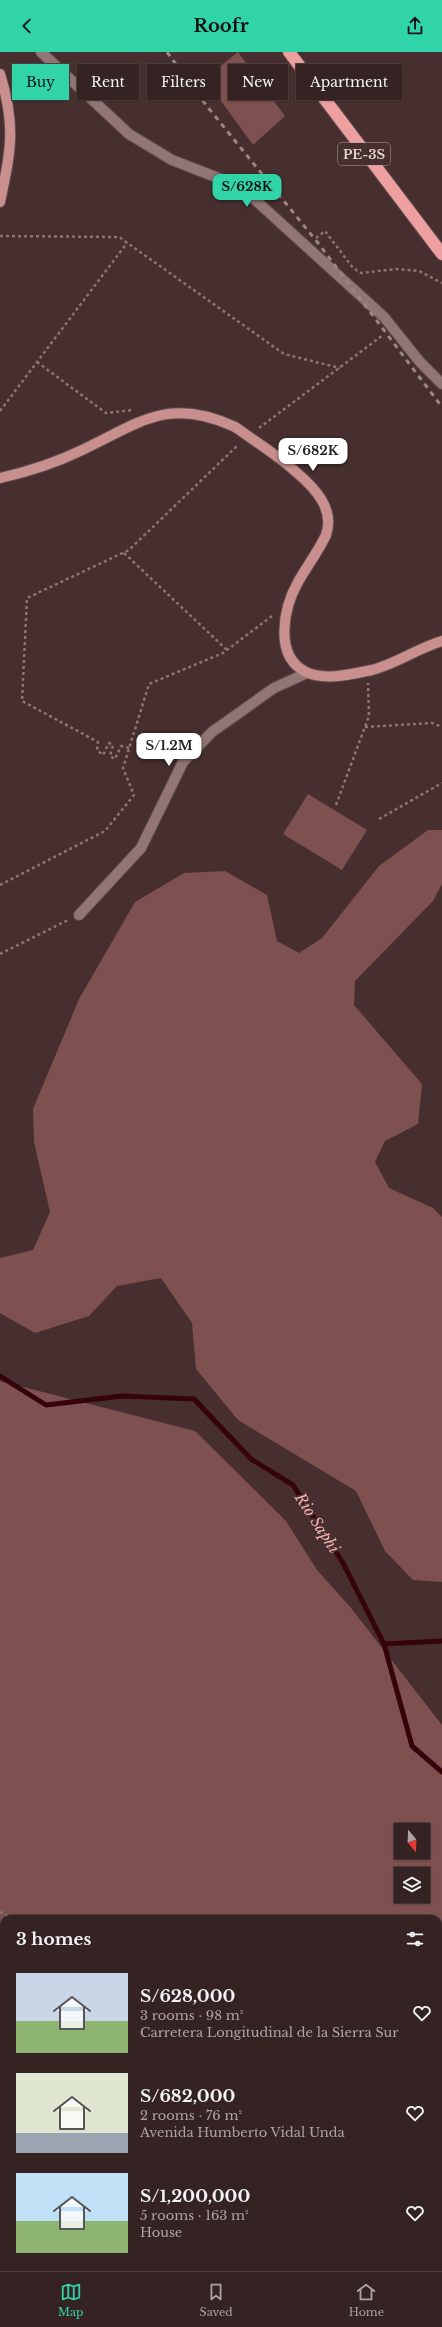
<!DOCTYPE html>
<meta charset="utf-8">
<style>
:root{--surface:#352323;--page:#402f30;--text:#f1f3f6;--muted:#aaa4a6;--line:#4f4041;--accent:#31d4a9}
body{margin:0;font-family:"Libre Baskerville",serif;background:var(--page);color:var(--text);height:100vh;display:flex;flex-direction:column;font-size:15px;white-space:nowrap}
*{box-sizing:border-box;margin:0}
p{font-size:13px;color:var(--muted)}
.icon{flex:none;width:22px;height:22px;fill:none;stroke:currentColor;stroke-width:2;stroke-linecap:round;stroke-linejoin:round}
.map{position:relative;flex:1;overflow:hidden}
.details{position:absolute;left:0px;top:1863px;width:442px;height:356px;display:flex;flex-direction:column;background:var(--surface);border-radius:12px 12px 0 0;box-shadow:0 1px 3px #0004,0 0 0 1px var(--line)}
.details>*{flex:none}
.banner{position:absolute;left:12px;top:12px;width:418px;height:36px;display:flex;gap:8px}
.needle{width:26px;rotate:161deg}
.fabs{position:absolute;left:394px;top:1771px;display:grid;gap:8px}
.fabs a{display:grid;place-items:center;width:36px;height:36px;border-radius:0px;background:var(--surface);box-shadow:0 1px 3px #0004,0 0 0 1px var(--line);font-size:20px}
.price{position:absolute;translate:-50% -34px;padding:0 9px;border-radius:8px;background:#fff;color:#222;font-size:13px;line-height:26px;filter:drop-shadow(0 1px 2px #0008)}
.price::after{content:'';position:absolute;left:50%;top:24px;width:12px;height:9px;margin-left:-6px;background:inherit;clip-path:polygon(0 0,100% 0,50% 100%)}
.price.selected{background:var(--accent);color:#111}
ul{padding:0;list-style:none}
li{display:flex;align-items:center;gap:12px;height:100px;padding:0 16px}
li span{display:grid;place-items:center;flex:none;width:112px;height:80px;border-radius:0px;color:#555}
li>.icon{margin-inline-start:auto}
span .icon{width:48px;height:48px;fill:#fffc;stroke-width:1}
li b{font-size:17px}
h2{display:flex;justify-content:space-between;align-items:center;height:48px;padding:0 16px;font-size:17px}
.tag{padding:0 14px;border-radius:0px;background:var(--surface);box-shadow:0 1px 3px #0004,0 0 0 1px var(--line);font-size:14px;line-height:36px}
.tag.selected{background:var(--accent);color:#111}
header{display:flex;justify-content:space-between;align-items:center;height:52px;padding:0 16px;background:var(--accent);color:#111;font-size:18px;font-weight:800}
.tabs{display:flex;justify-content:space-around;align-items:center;height:56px;border-top:1px solid var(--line);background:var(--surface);font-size:11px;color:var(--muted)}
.tabs a{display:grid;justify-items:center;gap:2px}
.tabs .selected{color:var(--accent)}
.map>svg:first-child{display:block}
.green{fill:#7e504f;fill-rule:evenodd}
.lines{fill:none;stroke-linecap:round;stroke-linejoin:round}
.stream{stroke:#350309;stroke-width:5}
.minor-casing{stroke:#604c4c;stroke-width:12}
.major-casing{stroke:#604c4c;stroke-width:12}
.highway-casing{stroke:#604c4c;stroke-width:14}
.path{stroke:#8a7675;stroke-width:2.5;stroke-dasharray:3 3;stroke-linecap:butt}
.minor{stroke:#927675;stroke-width:10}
.major{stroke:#c98f8e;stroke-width:10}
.highway{stroke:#eda09f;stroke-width:12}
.rail{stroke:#9a8685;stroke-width:3;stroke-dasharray:5 5;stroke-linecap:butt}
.labels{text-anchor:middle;stroke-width:3.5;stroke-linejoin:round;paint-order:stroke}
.shield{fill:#472f2f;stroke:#b5a2a2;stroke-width:1}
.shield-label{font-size:13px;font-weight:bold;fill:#e4d4d3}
.water-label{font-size:15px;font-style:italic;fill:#f4b3b1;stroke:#472f2f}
</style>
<header><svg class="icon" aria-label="back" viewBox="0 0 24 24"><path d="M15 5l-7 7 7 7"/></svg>Roofr<svg class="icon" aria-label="share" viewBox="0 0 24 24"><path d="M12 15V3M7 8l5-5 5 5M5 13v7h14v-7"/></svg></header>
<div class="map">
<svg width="442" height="2219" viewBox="0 0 442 2219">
<rect width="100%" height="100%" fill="#472f2f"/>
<path class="green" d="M238 0 285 64 253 93 205 27Z
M308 742 367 778 342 818 283 782Z
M428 778H442V832L433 849 355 929 354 953 422 1032 418 1072 385 1089 375 1110 389 1136 433 1156 442 1165V1530L413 1528 385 1499 356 1439 238 1368 196 1317 192 1271 161 1226 117 1234 89 1264 35 1281 0 1261V1206L33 1198 50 1160 34 1090 33 1057 79 947 135 850 184 821 225 819 267 843 277 889 299 901 322 886 379 814Z
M0 1329 195 1379 286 1469 317 1518 351 1556 442 1673V2219H0ZM401 1778H423V1800H401ZM401 1822H423V1844H401ZM4 1867H438V2215H4Z"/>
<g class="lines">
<path class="stream" d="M0 1324 46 1353 122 1344 194 1347 251 1407 293 1433 343 1511 384 1592 412 1694 442 1720
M384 1592 442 1589"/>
<defs>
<path id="minor" d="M41 0 129 82 172 108 226 129 252 145 384 265 420 310 442 332
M79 863 141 796 183 710 212 680 274 636 307 621"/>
<path id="major" d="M0 22C16 74 11 98 0 150
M0 426C27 420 55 411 80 399 138 372 167 344 233 374 238 376 243 381 248 384 265 396 281 406 296 420 315 436 335 457 326 483 318 500 307 514 298 530 284 555 273 604 306 620 325 629 352 622 372 618 396 612 418 596 442 589"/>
<path id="highway" d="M289 0 442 202"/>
</defs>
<use href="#minor" class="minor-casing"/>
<use href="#major" class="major-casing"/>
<use href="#highway" class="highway-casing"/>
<path class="path" d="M0 184 119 185 284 302 340 316
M316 186 325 179 353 216 361 221 396 217 419 219 442 231
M37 310 106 361 133 358
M0 359 127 191
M259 376 383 283
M124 501 227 598
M365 675 432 671 442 675
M129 696 121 694 115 707 110 704 113 693 109 691 103 703 97 698 98 690 22 649 27 546 129 498 238 393
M336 753 369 664 368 631
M379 767 442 731
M0 833 105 779 134 743 123 716 149 632 223 601 272 564
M0 902 68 868
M0 1860 15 1867
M438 2117 442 2120"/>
<use href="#minor" class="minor"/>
<use href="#major" class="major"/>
<use href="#highway" class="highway"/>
<path class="rail" d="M167 0 206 53 318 191 442 355"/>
</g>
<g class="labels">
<rect class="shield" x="338" y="91" width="52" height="22" rx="3"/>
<g class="shield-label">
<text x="364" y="107">PE-3S</text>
</g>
<g class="water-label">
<text transform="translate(317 1471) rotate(57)" y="5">Rio Saphi</text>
</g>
</g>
</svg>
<div class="fabs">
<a><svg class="needle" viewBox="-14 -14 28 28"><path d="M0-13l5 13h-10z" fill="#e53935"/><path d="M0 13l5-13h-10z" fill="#aaa4a6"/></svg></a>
<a><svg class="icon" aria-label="layers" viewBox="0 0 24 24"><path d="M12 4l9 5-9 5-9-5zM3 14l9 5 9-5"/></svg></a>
</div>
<b class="price selected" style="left:247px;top:156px">S/628K</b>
<b class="price" style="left:313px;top:420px">S/682K</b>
<b class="price" style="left:169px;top:715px">S/1.2M</b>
<div class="banner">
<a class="tag selected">Buy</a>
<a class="tag">Rent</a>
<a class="tag">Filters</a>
<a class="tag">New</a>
<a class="tag">Apartment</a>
</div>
<section class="details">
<h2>3 homes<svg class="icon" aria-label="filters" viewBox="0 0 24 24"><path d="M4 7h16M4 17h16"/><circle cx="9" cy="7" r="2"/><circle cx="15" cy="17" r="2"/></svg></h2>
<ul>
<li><span style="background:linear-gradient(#c9d6e8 60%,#8fb573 0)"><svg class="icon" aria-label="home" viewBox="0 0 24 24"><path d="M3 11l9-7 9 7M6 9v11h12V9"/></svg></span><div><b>S/628,000</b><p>3 rooms · 98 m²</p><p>Carretera Longitudinal de la Sierra Sur</p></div><svg class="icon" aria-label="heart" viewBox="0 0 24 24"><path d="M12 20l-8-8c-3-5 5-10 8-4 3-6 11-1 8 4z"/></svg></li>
<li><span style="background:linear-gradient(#dfe7d0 75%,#9aa5b1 0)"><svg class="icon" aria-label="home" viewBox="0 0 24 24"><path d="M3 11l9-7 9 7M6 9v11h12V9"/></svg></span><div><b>S/682,000</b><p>2 rooms · 76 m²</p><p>Avenida Humberto Vidal Unda</p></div><svg class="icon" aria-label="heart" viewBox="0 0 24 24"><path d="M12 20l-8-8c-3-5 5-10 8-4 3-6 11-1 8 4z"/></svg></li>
<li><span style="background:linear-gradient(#bfe0f5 60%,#8fb573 0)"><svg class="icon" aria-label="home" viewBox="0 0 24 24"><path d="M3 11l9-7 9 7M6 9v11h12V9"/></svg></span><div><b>S/1,200,000</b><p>5 rooms · 163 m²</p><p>House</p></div><svg class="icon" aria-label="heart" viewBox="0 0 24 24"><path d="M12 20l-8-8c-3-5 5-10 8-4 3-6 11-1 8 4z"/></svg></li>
</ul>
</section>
</div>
<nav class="tabs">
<a class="selected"><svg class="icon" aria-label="map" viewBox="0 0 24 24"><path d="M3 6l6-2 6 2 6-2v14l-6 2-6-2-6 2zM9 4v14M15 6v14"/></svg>Map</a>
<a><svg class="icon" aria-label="saved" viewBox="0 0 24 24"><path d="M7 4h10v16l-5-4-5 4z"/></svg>Saved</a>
<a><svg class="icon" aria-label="home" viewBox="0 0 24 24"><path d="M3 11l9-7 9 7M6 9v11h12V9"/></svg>Home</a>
</nav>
